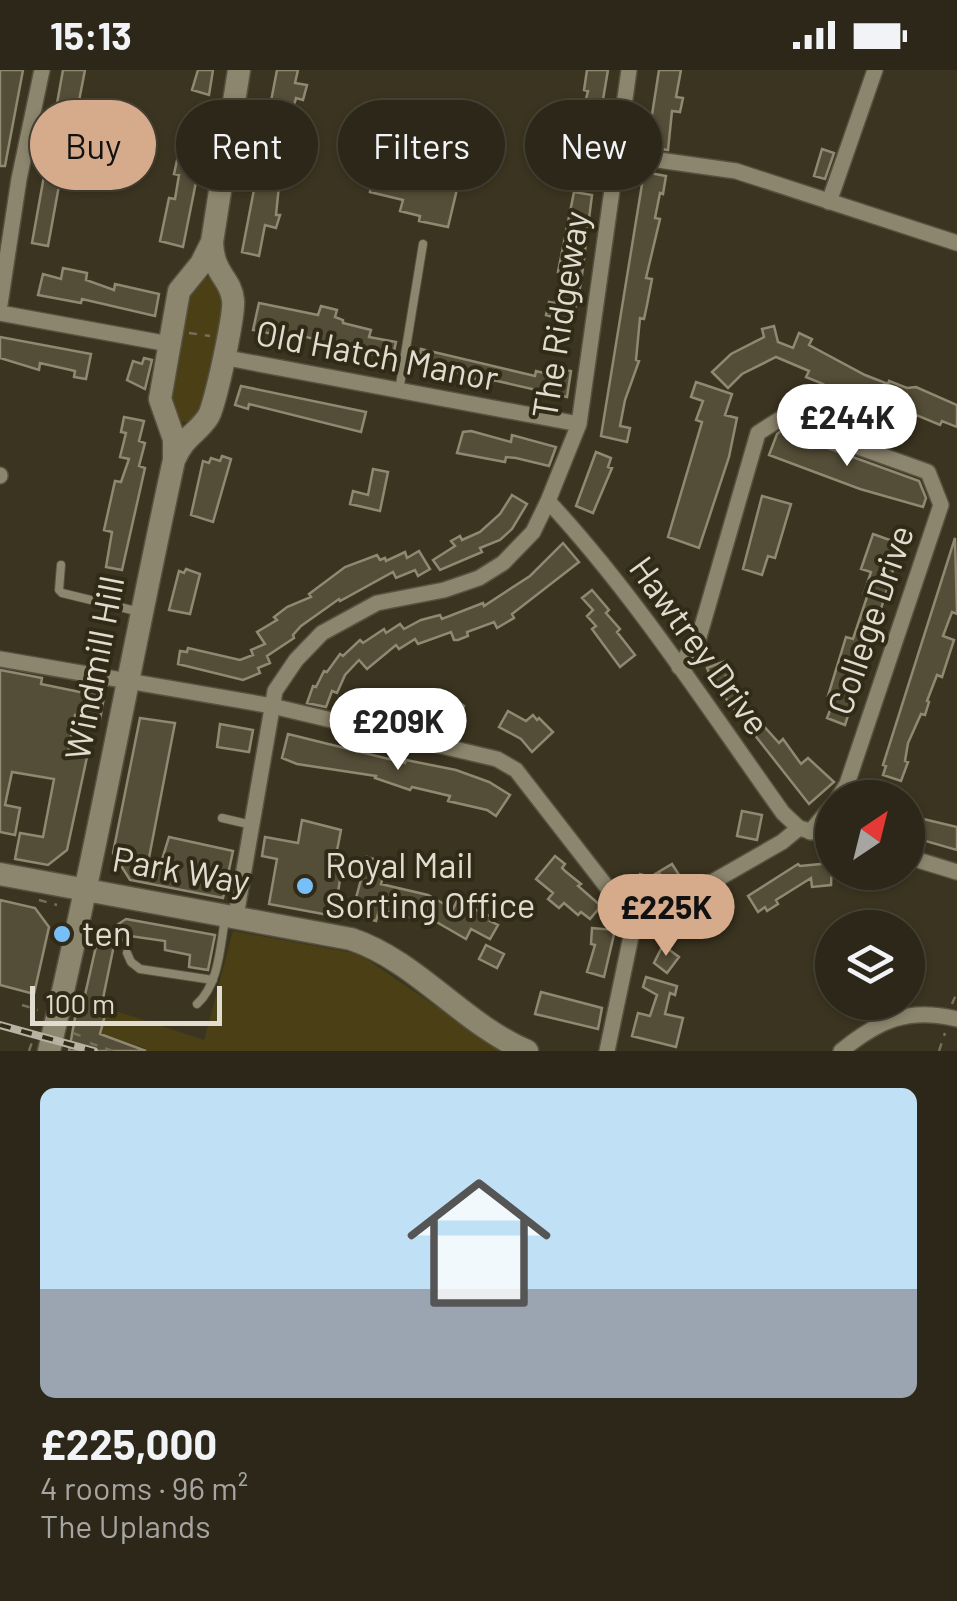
<!DOCTYPE html>
<meta charset="utf-8">
<style>
:root{--surface:#2c2718;--page:#383325;--text:#f1f3f6;--muted:#a6a5a2;--line:#484437;--accent:#d6ab8b}
body{margin:0;font-family:Barlow,sans-serif;background:var(--page);color:var(--text);height:100vh;display:flex;flex-direction:column;font-size:38px;white-space:nowrap}
*{box-sizing:border-box;margin:0}
p{font-size:32px;color:var(--muted)}
.icon{flex:none;width:55px;height:55px;fill:none;stroke:currentColor;stroke-width:2;stroke-linecap:round;stroke-linejoin:round}
.map{position:relative;height:981px;overflow:hidden}
.sheet{display:flex;flex-direction:column;background:var(--surface);flex:1}
.sheet>*{flex:none}
.hud{position:absolute;left:30px;top:30px;width:898px;height:90px;display:flex;gap:20px}
.needle{width:65px;rotate:35deg}
.tools{position:absolute;left:815px;top:710px;display:grid;gap:20px}
.tools a{display:grid;place-items:center;width:110px;height:110px;border-radius:50%;background:var(--surface);box-shadow:0 2px 8px #0004,0 0 0 2px var(--line);font-size:50px}
.scale{position:absolute;left:30px;bottom:25px;width:192px;box-sizing:border-box;padding-left:10px;border:5px solid #e0dcd0;border-top:0;font-size:28px;line-height:35px;white-space:nowrap;color:#e0dcd0;-webkit-text-stroke:8px #312a16;paint-order:stroke}
.price{position:absolute;translate:-50% -85px;padding:0 22px;border-radius:35px;background:#fff;color:#222;font-size:32px;line-height:65px;filter:drop-shadow(0 2px 5px #0008)}
.price::after{content:'';position:absolute;left:50%;top:60px;width:30px;height:22px;margin-left:-15px;background:inherit;clip-path:polygon(0 0,100% 0,50% 100%)}
.price.active{background:var(--accent);color:#111}
ul{padding:0;list-style:none}
li{display:grid;align-content:center;gap:20px;height:530px;padding:0 40px}
li span{display:grid;place-items:center;height:310px;border-radius:15px;color:#555}
li>.icon{margin-inline-start:auto}
span .icon{width:180px;height:180px;fill:#fffc;stroke-width:1}
li b{font-size:42px}
.pill{padding:0 35px;border-radius:45px;background:var(--surface);box-shadow:0 2px 8px #0004,0 0 0 2px var(--line);font-size:35px;line-height:90px}
.pill.active{background:var(--accent);color:#111}
.status{display:flex;justify-content:space-between;align-items:center;height:70px;padding:0 50px;background:var(--surface);direction:ltr}
.status svg{height:28px;fill:currentColor}
.map>svg:first-child{display:block}
.green{fill:#4b3f15}
.building{fill:#544d37;stroke:#908971;stroke-width:2.5}
.lines{fill:none;stroke-linecap:round;stroke-linejoin:round}
.lane-casing{stroke:#575240;stroke-width:10}
.street-casing{stroke:#575240;stroke-width:18}
.secondary-casing{stroke:#575240;stroke-width:25}
.path{stroke:#756f5d;stroke-width:2.5;stroke-dasharray:8 8;stroke-linecap:butt}
.lane{stroke:#8d866e;stroke-width:8}
.street{stroke:#8d866e;stroke-width:15}
.secondary{stroke:#8d866e;stroke-width:22}
.rail-casing{stroke:#b7b2a4;stroke-width:8}
.rail{stroke:#312a16;stroke-width:4;stroke-dasharray:11;stroke-linecap:butt}
.poi-dot{fill:#77c0f7;stroke:#312a16;stroke-width:4}
.labels{text-anchor:middle;stroke-width:8;stroke-linejoin:round;paint-order:stroke}
.street-label{font-size:35px;fill:#e0dcd0;stroke:#312a16}
.poi-label{font-size:35px;fill:#e0dcd0;stroke:#312a16;text-anchor:start}
</style>
<div class="status"><b>15:13</b><svg viewBox="0 0 49 12"><path d="M0 12V9h3v3zM5 12V6h3v6zM10 12V3h3v9zM15 12V0h3v12zM26 1h20v11H26zM47 4h2v5h-2z"/></svg></div>
<div class="map">
<svg width="957" height="981" viewBox="0 0 957 981">
<rect width="100%" height="100%" fill="#3b3420"/>
<path class="green" d="M210 207 228 227 206 341C186 359 175 354 164 331L183 228 198 209Z
M233 861 359 884 502 981H144L145 978 100 964 107 938 204 970Z"/>
<path class="building" d="M0 0H23L5 96H0Z
M63 0H85L78 36 89 39 86 52 81 51 76 73 71 72 58 121 48 176 32 173Z
M198 0H213L209 25 192 20Z
M277 0H298L295 13 307 15 303 30 296 28 290 51 287 50 277 91H280L278 105 280 106 276 145H280L276 158 265 155 259 186 242 182Z
M587 0H608L598 59 602 60 596 100 581 97 585 73 582 72 588 50 581 49 588 21 584 20Z
M659 0H681L676 27 683 28 680 42 672 41 668 80 647 77Z
M372 50 392 55 390 67 435 73 432 88 453 92 448 113 458 115 448 157 419 151 420 146 400 141 403 130 370 122 379 82 365 79Z
M182 68 204 72 183 177 160 171 169 128 175 129 179 105 174 104Z
M822 79 834 83 825 109 814 106Z
M644 102 666 106 663 124 660 123 655 148 660 149 646 208 652 209 647 235 644 249 640 248 636 290 639 291 625 330 620 356 630 358 627 372 601 366Z
M574 122 592 125 581 213 572 252 546 245 549 232 555 233 564 203 558 202Z
M63 198 87 203 86 210 114 220 115 214 159 224 155 246 82 229 81 233 38 225 43 204 61 209Z
M259 233 318 245 321 236 337 240 335 247 343 250V253L371 260 369 267 396 272 392 290 299 265 298 269 253 260Z
M774 256 778 272 793 278 799 263 812 269 809 275 865 305 888 314 889 311 907 318 916 317 957 335V357L942 351 940 355 914 344 910 352 873 337 872 340 853 333 821 319 823 314 806 307 809 301 776 287 742 304 728 318 712 302 731 284 764 267 762 259Z
M0 267 91 284 86 309 74 307 75 301 40 293 39 300 0 288Z
M421 279 535 306 536 301 555 306 556 299 571 301 567 327 493 310 492 314 443 299 442 302 429 299 431 293 419 291Z
M144 288 152 290 145 319 127 310 133 291 142 294Z
M696 312 732 324 725 345 737 348 729 387 699 478 668 467 702 352 696 350 703 331 691 327Z
M241 316 366 342 361 362 249 334 248 339 235 335Z
M124 347 144 351 139 371 145 373 139 396 145 398 122 500 106 497 112 462 104 460 115 411 121 412 129 389 120 387 126 363 121 362Z
M471 361 511 372 512 365 556 377 549 396 516 388 506 387 505 392 457 383 463 362Z
M781 361 919 411 926 428 923 437 860 419 769 385 777 364Z
M596 382 611 388 608 397 612 398 593 443 576 436Z
M222 386 231 389 213 452 191 445 203 391 209 393 211 388 220 391Z
M373 399 388 402 380 441 350 434 353 421 368 425Z
M512 425 527 434 512 459 500 470 480 478 482 482 440 500 433 490 455 476 451 471 460 466 462 470 480 462 500 444Z
M762 426 791 434 775 488 768 486 762 505 743 499Z
M873 464 901 474 845 655 827 648 835 628 828 626 846 567 853 569 868 524 864 523 871 502 861 499Z
M955 468 957 544 952 542 943 566 954 570 942 607 937 605 927 631 929 632 925 645 921 644 908 673 905 691 908 692 901 711 883 705 886 696 883 695Z
M563 473 579 492 512 544 514 548 497 558 494 552 467 562 468 566 458 570H454L451 562 418 574 415 569 399 579 396 575 367 599 359 590 345 605 337 623 332 621 326 637 307 633 313 616 316 617 324 601 327 602 340 584 343 586 360 570 363 573 384 559 386 563 400 554 404 559 421 550 440 545 442 549 483 533 484 536 530 506Z
M419 481 430 499 418 506 415 500 396 508 393 502 340 531 339 529 301 556 293 565 294 568 267 586 270 593 258 598 260 603 243 610 178 594 180 581 187 582 188 578 240 590 253 585 251 580 265 574 257 562 277 550 274 547 287 537 311 527 309 524 345 497 377 485 380 490 385 488 386 491 405 482 407 488Z
M186 499 200 504 190 544 169 540 179 501 184 503Z
M592 520 609 540 606 543 620 559 617 562 635 585 620 597 592 559 596 556 587 546 593 540 582 528Z
M725 591 731 604 726 606 760 652 779 673 783 669 801 694 808 688 834 712 809 734 713 612 707 598Z
M0 600 42 608 41 614 104 627 100 650 75 645 68 683 87 687 67 780 48 795 15 789 20 763 43 767 54 709 12 702 5 735 20 738 15 765 0 762Z
M427 622 447 632 451 627 464 636 456 654 436 641 433 647 419 640Z
M394 625 416 632 411 648 389 640Z
M508 641 526 651 533 645 537 650 539 648 553 662 532 682 521 669 499 657Z
M140 648 175 653 148 793 160 796 169 767 233 781 223 828 130 810 113 783Z
M220 654 253 660 249 682 217 677Z
M288 664 405 693 406 690 456 700 489 712 510 725 496 746 487 740 448 731 450 726 412 717 410 720 375 708 376 706 297 694 282 688Z
M742 741 762 745 757 770 737 766Z
M915 747 957 757V780L908 766Z
M302 750 341 760 334 796 342 798 334 846 269 834 277 789 262 786 265 767 298 773Z
M555 786 565 794 562 798 565 801 581 814 578 816 601 836 590 849 581 842 578 845 564 833 559 838 548 829 553 823 536 809Z
M367 787 387 793 381 814 428 825 453 839 457 831 492 847 490 851 498 855 490 869 471 859 466 869 414 839 411 848 379 840 376 851 362 847 364 842 357 840 360 829 356 828Z
M832 793 831 815 812 817 811 808 776 830 778 834 767 841 765 837 758 842 748 826 798 794 800 796Z
M672 794 681 808 668 817 660 804 650 832 632 826 640 804 650 807Z
M0 830 35 838 49 857 34 924 0 915Z
M126 849 215 865 208 900 189 897 190 885 165 880V871L130 866 114 875 100 943 105 945 100 964 146 981H69L77 937 82 938 97 872 100 866Z
M592 858 615 860 604 907 587 902 595 875 591 874Z
M486 875 504 884 497 898 479 889Z
M663 875 679 887 667 903 654 893Z
M646 907 677 916 675 925 670 923 665 944 683 948 676 977 632 966 638 943 650 946 657 925 643 917Z
M541 922 602 938 598 959 535 944Z"/>
<g class="lines">
<defs>
<path id="lane" d="M399 321 423 174
M61 495 59 520 62 523 136 541
M222 748 252 755
M127 883 131 892 140 899 213 910
M197 934C219 914 220 877 225 849"/>
<path id="street" d="M616 84 736 101 957 173
M829 132 875 0
M0 234 19 109 42 0
M0 243 169 274
M222 287 579 354
M0 406V405
M548 431C636 526 708 638 783 743L799 758 832 767
M0 589 272 636 497 689 516 700 634 852
M679 597 699 567 758 363 780 349 928 402 941 435 847 714 838 728
M810 762 832 736
M908 787 957 802
M236 846 275 621 296 590 322 563 377 533 444 520 479 508 503 493 533 462 548 431 579 354 629 0
M634 852 644 851 782 772 799 758
M607 981 634 852
M841 981C879 950 908 937 957 949"/>
<path id="secondary" d="M174 389V369L160 329 179 221 201 194 212 172
M0 804 351 869C417 891 463 954 527 981
M49 981C96 785 131 587 174 390 185 365 196 365 208 347 215 337 235 243 233 230 231 208 213 205 212 172L239 0"/>
</defs>
<use href="#lane" class="lane-casing"/>
<use href="#street" class="street-casing"/>
<use href="#secondary" class="secondary-casing"/>
<path class="path" d="M189 263 210 266
M39 830 57 835
M952 934 957 922
M22 935 38 940
M73 963 81 966V971
M90 973 113 981
M29 981 32 972
M939 981 945 963"/>
<use href="#lane" class="lane"/>
<use href="#street" class="street"/>
<use href="#secondary" class="secondary"/>
<defs>
<path id="rail" d="M0 955 94 981"/>
</defs>
<use href="#rail" class="rail-casing"/>
<use href="#rail" class="rail"/>
</g>
<g class="poi-dot">
<circle cx="305" cy="816" r="10"/>
<circle cx="62" cy="864" r="10"/>
</g>
<g class="labels">
<g class="street-label">
<text transform="translate(561 245) rotate(-81)" y="12">The Ridgeway</text>
<text transform="translate(377 286) rotate(11)" y="12">Old Hatch Manor</text>
<text transform="translate(871 550) rotate(-71)" y="12">College Drive</text>
<text transform="translate(699 576) rotate(54)" y="12">Hawtrey Drive</text>
<text transform="translate(95 598) rotate(-79)" y="12">Windmill Hill</text>
<text transform="translate(181 801) rotate(10)" y="12">Park Way</text>
</g>
<g class="poi-label">
<text x="325" y="808">Royal Mail<tspan x="325" dy="40">Sorting Office</tspan></text>
<text x="82" y="876">ten</text>
</g>
</g>
</svg>
<div class="tools">
<a><svg class="needle" viewBox="-14 -14 28 28"><path d="M0-13l5 13h-10z" fill="#e53935"/><path d="M0 13l5-13h-10z" fill="#a6a5a2"/></svg></a>
<a><svg class="icon" aria-label="layers" viewBox="0 0 24 24"><path d="M12 4l9 5-9 5-9-5zM3 14l9 5 9-5"/></svg></a>
</div>
<div class="scale">100 m</div>
<b class="price" style="left:847px;top:399px">£244K</b>
<b class="price" style="left:398px;top:703px">£209K</b>
<b class="price active" style="left:666px;top:889px">£225K</b>
<div class="hud">
<a class="pill active">Buy</a>
<a class="pill">Rent</a>
<a class="pill">Filters</a>
<a class="pill">New</a>
</div>
</div>
<section class="sheet">
<ul>
<li><span style="background:linear-gradient(#bfe0f5 65%,#9aa5b1 0)"><svg class="icon" aria-label="home" viewBox="0 0 24 24"><path d="M3 11l9-7 9 7M6 9v11h12V9"/></svg></span><div><b>£225,000</b><p>4 rooms · 96 m²</p><p>The Uplands</p></div></li>
</ul>
</section>
